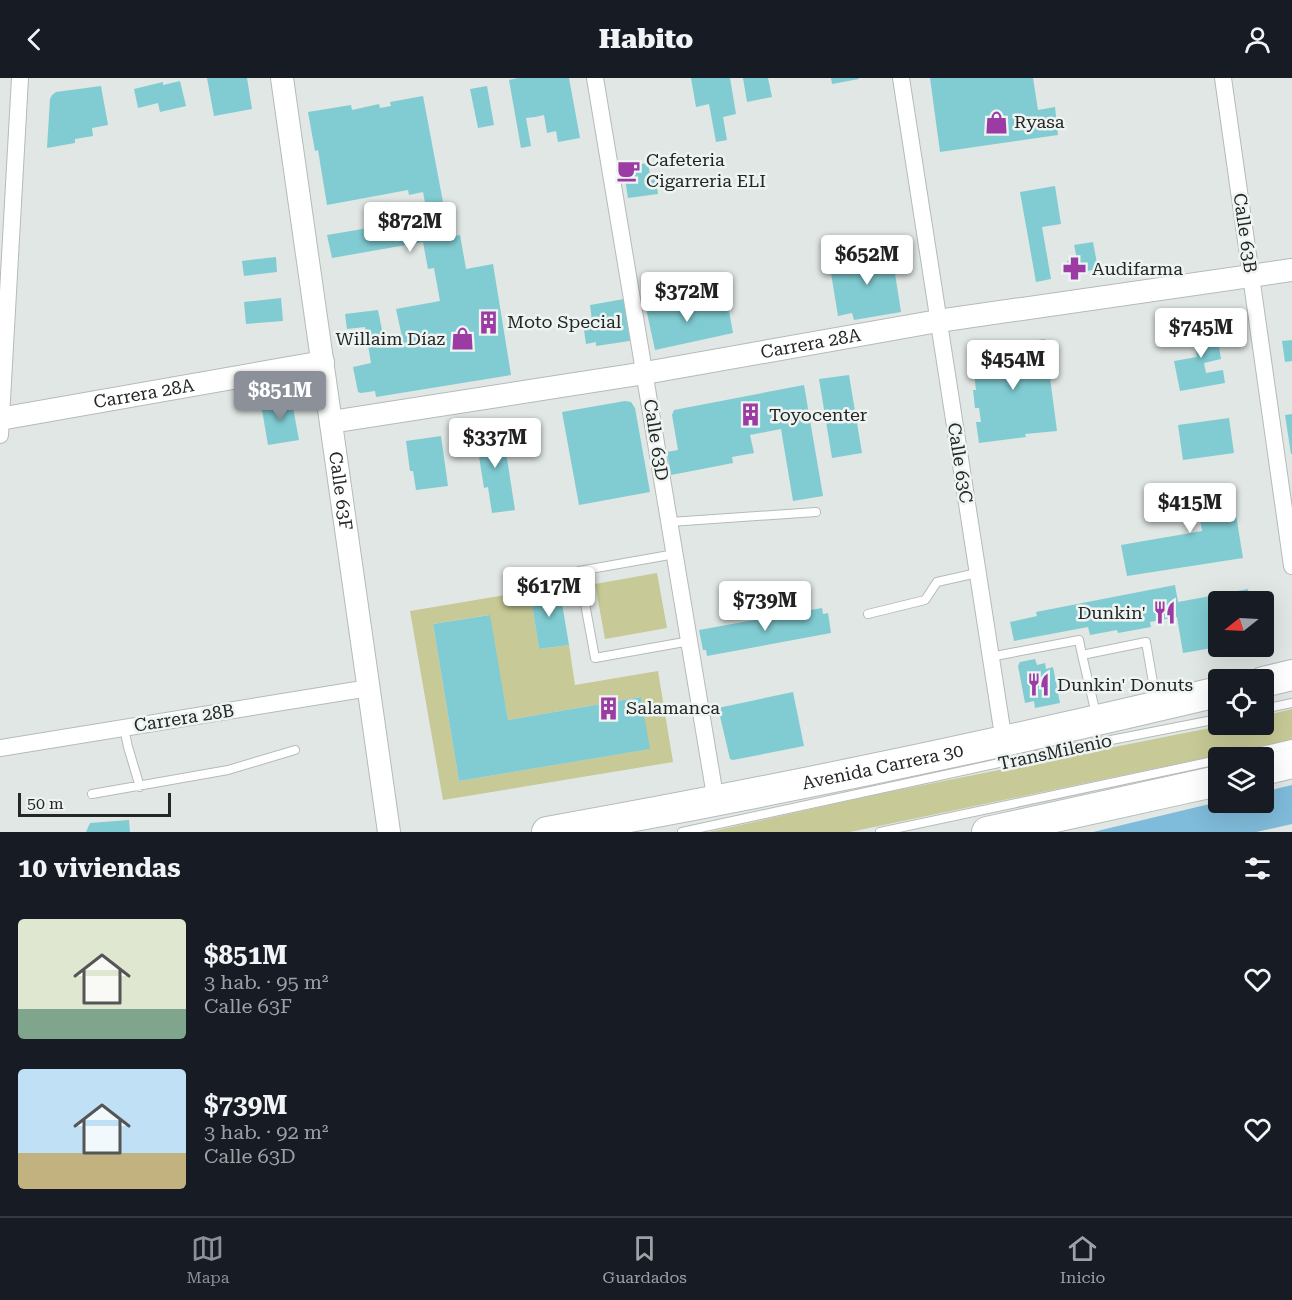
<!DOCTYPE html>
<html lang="es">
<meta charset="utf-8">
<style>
:root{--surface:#171b24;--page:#20242c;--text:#f1f3f6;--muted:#9ea1a6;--line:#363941;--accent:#8c9099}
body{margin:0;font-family:"Roboto Serif",serif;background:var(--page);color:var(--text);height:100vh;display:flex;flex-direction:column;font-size:22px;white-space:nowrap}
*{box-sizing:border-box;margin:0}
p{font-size:20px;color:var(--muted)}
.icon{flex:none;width:33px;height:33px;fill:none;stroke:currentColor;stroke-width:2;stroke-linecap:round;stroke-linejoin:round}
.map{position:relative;height:754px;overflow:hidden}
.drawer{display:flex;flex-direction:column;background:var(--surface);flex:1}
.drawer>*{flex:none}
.needle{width:39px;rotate:252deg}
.buttons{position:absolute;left:1208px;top:513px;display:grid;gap:12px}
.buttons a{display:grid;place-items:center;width:66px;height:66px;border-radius:6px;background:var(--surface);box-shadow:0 6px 24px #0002;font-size:30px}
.scale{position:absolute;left:18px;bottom:15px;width:153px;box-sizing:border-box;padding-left:6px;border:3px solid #242726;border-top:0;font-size:16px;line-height:21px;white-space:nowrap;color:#242726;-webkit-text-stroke:4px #edf4f2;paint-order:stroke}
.price{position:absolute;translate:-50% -51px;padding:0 14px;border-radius:6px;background:#fff;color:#222;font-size:20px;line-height:39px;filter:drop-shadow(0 2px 3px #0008)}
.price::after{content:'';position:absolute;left:50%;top:36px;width:18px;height:14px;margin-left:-9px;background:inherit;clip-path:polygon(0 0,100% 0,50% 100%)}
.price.current{background:var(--accent);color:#fff}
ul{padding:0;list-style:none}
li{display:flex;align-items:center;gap:18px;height:150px;padding:0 18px}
li span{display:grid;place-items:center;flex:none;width:168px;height:120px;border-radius:6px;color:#555}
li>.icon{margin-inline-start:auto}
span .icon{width:72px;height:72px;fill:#fffc;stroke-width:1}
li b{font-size:26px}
h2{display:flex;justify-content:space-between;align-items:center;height:72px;padding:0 18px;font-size:26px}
header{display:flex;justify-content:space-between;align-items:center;height:78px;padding:0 18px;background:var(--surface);font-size:27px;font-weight:800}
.dock{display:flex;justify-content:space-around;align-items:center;height:84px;border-top:2px solid var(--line);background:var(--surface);font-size:16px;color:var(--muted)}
.dock a{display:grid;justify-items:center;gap:3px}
.dock .current{color:var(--accent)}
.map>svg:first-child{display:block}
.green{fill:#c7c996;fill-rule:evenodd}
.water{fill:#7fbbda}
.building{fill:#80ccd2}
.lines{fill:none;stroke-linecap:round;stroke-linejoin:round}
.lane-casing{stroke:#b4bbb8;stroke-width:10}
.street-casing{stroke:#b4bbb8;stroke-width:18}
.secondary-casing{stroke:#b4bbb8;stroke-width:24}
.highway-casing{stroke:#b4bbb8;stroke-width:32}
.lane{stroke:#fff;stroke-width:8}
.street{stroke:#fff;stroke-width:16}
.secondary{stroke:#fff;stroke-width:22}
.highway{stroke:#fff;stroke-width:30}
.labels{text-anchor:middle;stroke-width:5;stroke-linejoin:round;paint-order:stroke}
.poi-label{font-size:18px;fill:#242726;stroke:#edf4f2;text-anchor:start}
.street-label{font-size:18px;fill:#242726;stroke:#edf4f2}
</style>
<header><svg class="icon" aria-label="back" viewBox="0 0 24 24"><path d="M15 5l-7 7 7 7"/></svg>Habito<svg class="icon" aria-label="person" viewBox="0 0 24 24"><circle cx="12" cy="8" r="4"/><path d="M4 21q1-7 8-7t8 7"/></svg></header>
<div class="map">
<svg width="1292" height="754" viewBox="0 0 1292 754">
<rect width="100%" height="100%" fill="#e0e7e4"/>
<path class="green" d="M657 495 667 550 605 561 595 506Z
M530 513 539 571 569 567 575 607 658 593 673 684 443 722 410 533ZM489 537 508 642 641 619 649 671 459 703 433 546Z
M1292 631V662L850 754H709L883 715 1225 647 1263 646V638Z"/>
<path class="water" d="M1292 707V746L1256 754H1093L1218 724H1263V714Z"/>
<path class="building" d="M207 0H247L252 31 214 38Z
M518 0H569L580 60 558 64 556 53 547 55 544 37 535 39 526 40 531 68 521 70 509 2Z
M691 0H730L736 36 723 39 727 62 716 64 709 26 696 29Z
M743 0H768L772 19 747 24Z
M831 0H858L859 1 832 6Z
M930 0H1033L1038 32 1055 29 1058 57 940 74Z
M180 3 186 28 160 34 158 25 138 30 134 11 163 4V7Z
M101 8 108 47 92 50 93 58 75 61V65L47 70 50 21 52 17 56 14Z
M487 8 494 47 478 50 470 11Z
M423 18 446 140 437 142 440 161 460 157 466 191 493 186 511 297 376 319 375 313 361 315 358 314 353 289 371 285 365 249 347 251 345 236 378 232 384 262 402 259 396 231 440 223 434 190 428 191 423 164 332 180 327 157 428 140 423 114 409 117 408 112 327 127 318 72 315 73 308 34 351 27 352 32 379 26 380 30 391 28 390 24Z
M648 85 651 102 656 101 658 116 628 120 623 89Z
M1055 108 1061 146 1042 149 1051 201 1036 204 1020 114Z
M1093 164 1098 191 1069 196 1067 183 1077 181 1074 167Z
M891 170 901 234 854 242 852 235 838 238 831 195 846 192 843 178Z
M276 179 277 194 244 198 242 183Z
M281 220 283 243 246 246 244 224Z
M630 220 636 262 596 268V264L586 266 583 245 592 243 590 227Z
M696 222 698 232 728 227 733 255 655 272 646 230 679 223V225Z
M1214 240 1221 281 1204 285 1206 295 1223 292 1225 305 1180 313 1174 283 1197 279 1191 244Z
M1045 261 1057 353 1025 356 1026 359 979 365 976 344H981L979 330H975L973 312H976L971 271Z
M1292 262V283L1285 284 1282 263Z
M849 297 862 375 832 380 819 301Z
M804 307 823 418 793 423 781 351 750 357 754 375 732 379 733 385 671 397 667 374 678 372 672 337 674 332Z
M288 321 292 324 299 362 268 367 261 326Z
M625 323 631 324 635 330 650 414 579 427 562 334Z
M1292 336V376H1291L1285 337Z
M1229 340 1234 375 1183 382 1178 347Z
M502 348 515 432 492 435 488 409 484 410 475 353Z
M441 358 448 408 416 412 413 393H410L406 363Z
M1231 406 1243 480 1127 498 1121 467 1202 453 1199 434 1158 440 1155 418Z
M1175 507 1178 524 1248 511 1250 524H1218V569L1183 575 1177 539 1150 544 1151 549 1118 555 1117 552 1090 557 1088 549 1014 563 1010 544 1037 538 1036 534Z
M559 508 569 567 539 571 530 513Z
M822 530 823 536 828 535 831 555 707 578 706 572H703L699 552Z
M490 537 508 642 641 619 650 671 459 703 433 546Z
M1035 581 1037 587 1045 585 1046 591 1053 589 1060 625 1035 630 1034 623 1025 625 1018 588 1020 584Z
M793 614 804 668 733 682 730 681 718 630Z
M129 742 130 754H86L90 745Z"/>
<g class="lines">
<defs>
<path id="lane" d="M670 444 816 434
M675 476 579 493 595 580 690 563
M868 536 925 522 937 504 977 495
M1082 577 1096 636
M990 579 1079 562 1082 577 1146 564 1156 622
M1263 631 1292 625
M124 650 128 669 140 709
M1231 680 1292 666
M92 716 228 692 295 672
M682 754 1050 674 1218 641
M880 754 1218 682"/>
<path id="street" d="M595 0 716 724
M901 0 1004 664
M1223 0 1292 488
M0 357 20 0
M0 670 369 610"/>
<g id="secondary">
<path id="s1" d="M282 0 389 754"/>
<path id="s2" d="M0 341 323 284"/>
<path id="s3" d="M331 344 645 295 938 243 1292 192"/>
</g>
<g id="highway">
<path d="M1263 604 1292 597"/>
<path d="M1263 692 1292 685"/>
<path id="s4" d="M547 754C772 714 995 667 1218 614"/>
<path d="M987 754 1218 703"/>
</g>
</defs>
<use href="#lane" class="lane-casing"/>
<use href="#street" class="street-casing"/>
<use href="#secondary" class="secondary-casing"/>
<use href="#highway" class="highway-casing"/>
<use href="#lane" class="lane"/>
<use href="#street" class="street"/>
<use href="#secondary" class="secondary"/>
<use href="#highway" class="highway"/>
</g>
<defs>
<symbol id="shop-bare" viewBox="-9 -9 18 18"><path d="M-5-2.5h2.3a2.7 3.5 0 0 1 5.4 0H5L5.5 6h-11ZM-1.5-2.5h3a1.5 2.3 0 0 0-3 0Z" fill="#9b3ba3" stroke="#edf4f2" stroke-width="2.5" paint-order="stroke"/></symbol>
<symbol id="cafe-bare" viewBox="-9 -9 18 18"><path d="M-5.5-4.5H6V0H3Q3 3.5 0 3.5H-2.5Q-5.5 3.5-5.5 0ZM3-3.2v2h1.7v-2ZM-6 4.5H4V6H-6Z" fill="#9b3ba3" stroke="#edf4f2" stroke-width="2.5" paint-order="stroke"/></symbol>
<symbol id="pharmacy-bare" viewBox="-9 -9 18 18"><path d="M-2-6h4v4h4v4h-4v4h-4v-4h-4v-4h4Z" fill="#9b3ba3" stroke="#edf4f2" stroke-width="2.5" paint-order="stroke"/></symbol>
<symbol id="building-bare" viewBox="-9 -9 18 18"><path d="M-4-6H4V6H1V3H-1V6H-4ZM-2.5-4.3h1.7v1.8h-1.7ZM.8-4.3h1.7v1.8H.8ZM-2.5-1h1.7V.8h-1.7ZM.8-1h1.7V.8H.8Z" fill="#9b3ba3" stroke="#edf4f2" stroke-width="2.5" paint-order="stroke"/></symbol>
<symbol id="restaurant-bare" viewBox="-9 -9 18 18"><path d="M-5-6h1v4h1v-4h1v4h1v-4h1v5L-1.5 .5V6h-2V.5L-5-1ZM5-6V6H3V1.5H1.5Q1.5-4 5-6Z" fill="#9b3ba3" stroke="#edf4f2" stroke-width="2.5" paint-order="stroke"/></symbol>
</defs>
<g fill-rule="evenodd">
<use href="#shop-bare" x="980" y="28" width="33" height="33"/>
<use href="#cafe-bare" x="612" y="76" width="33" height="33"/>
<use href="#pharmacy-bare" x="1058" y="174" width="33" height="33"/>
<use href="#building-bare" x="472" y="228" width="33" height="33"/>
<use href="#shop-bare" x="446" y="244" width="33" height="33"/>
<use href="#building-bare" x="734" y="320" width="33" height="33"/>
<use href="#restaurant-bare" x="1148" y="518" width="33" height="33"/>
<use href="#restaurant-bare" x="1022" y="590" width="33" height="33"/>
<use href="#building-bare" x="592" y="614" width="33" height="33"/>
</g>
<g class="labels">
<g class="poi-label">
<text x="1014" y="50">Ryasa</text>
<text x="646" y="88">Cafeteria<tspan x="646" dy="21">Cigarreria ELI</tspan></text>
<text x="1092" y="197">Audifarma</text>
<text x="507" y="250">Moto Special</text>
<text x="445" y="267" text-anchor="end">Willaim Díaz</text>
<text x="769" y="343">Toyocenter</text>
<text x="1146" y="541" text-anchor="end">Dunkin'</text>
<text x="1057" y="613">Dunkin' Donuts</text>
<text x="626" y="636">Salamanca</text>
</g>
<g class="street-label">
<text transform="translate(1245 155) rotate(82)" y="6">Calle 63B</text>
<text dy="6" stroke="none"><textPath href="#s3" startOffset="486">Carrera 28A</textPath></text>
<text dy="6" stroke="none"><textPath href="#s2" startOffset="146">Carrera 28A</textPath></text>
<text transform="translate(656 362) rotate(81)" y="6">Calle 63D</text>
<text transform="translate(960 385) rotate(81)" y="6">Calle 63C</text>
<text dy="6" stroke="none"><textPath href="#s1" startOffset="417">Calle 63F</textPath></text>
<text transform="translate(184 640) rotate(-9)" y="6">Carrera 28B</text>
<text transform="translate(1055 674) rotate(-12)" y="6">TransMilenio</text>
<text dy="6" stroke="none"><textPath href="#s4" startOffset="342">Avenida Carrera 30</textPath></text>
</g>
</g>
</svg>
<div class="buttons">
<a><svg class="needle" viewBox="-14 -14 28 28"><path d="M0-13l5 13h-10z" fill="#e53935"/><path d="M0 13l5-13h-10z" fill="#9ea1a6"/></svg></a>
<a><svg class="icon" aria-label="locate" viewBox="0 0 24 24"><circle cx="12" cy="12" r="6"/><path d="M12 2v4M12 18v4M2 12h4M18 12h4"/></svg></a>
<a><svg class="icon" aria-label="layers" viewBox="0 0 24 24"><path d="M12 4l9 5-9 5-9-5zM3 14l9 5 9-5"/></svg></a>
</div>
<div class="scale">50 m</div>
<b class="price" style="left:410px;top:175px">$872M</b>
<b class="price" style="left:867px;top:208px">$652M</b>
<b class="price" style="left:687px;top:245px">$372M</b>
<b class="price" style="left:1201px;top:281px">$745M</b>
<b class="price" style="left:1013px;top:313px">$454M</b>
<b class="price current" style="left:280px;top:344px">$851M</b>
<b class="price" style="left:495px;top:391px">$337M</b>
<b class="price" style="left:1190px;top:456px">$415M</b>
<b class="price" style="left:549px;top:540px">$617M</b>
<b class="price" style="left:765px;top:554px">$739M</b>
</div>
<section class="drawer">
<h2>10 viviendas<svg class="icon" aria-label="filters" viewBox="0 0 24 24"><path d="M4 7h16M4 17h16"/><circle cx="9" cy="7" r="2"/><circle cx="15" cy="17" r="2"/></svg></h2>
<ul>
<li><span style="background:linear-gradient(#dfe7d0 75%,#7fa58c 0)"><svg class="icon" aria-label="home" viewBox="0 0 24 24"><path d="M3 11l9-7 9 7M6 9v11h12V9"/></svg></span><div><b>$851M</b><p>3 hab. · 95 m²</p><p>Calle 63F</p></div><svg class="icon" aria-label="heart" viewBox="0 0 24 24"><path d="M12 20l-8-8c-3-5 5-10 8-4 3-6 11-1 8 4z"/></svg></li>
<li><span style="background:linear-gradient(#bfe0f5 70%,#c2b280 0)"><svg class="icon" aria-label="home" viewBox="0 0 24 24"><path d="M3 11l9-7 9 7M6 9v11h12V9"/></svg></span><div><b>$739M</b><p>3 hab. · 92 m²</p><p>Calle 63D</p></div><svg class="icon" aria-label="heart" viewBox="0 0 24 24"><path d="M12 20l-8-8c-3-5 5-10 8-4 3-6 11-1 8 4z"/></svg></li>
</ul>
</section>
<nav class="dock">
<a class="current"><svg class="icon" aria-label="map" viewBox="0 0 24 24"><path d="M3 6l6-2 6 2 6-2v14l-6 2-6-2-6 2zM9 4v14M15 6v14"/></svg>Mapa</a>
<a><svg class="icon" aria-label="saved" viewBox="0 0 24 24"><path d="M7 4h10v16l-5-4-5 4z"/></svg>Guardados</a>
<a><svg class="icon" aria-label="home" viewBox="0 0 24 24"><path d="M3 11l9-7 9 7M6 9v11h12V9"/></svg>Inicio</a>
</nav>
